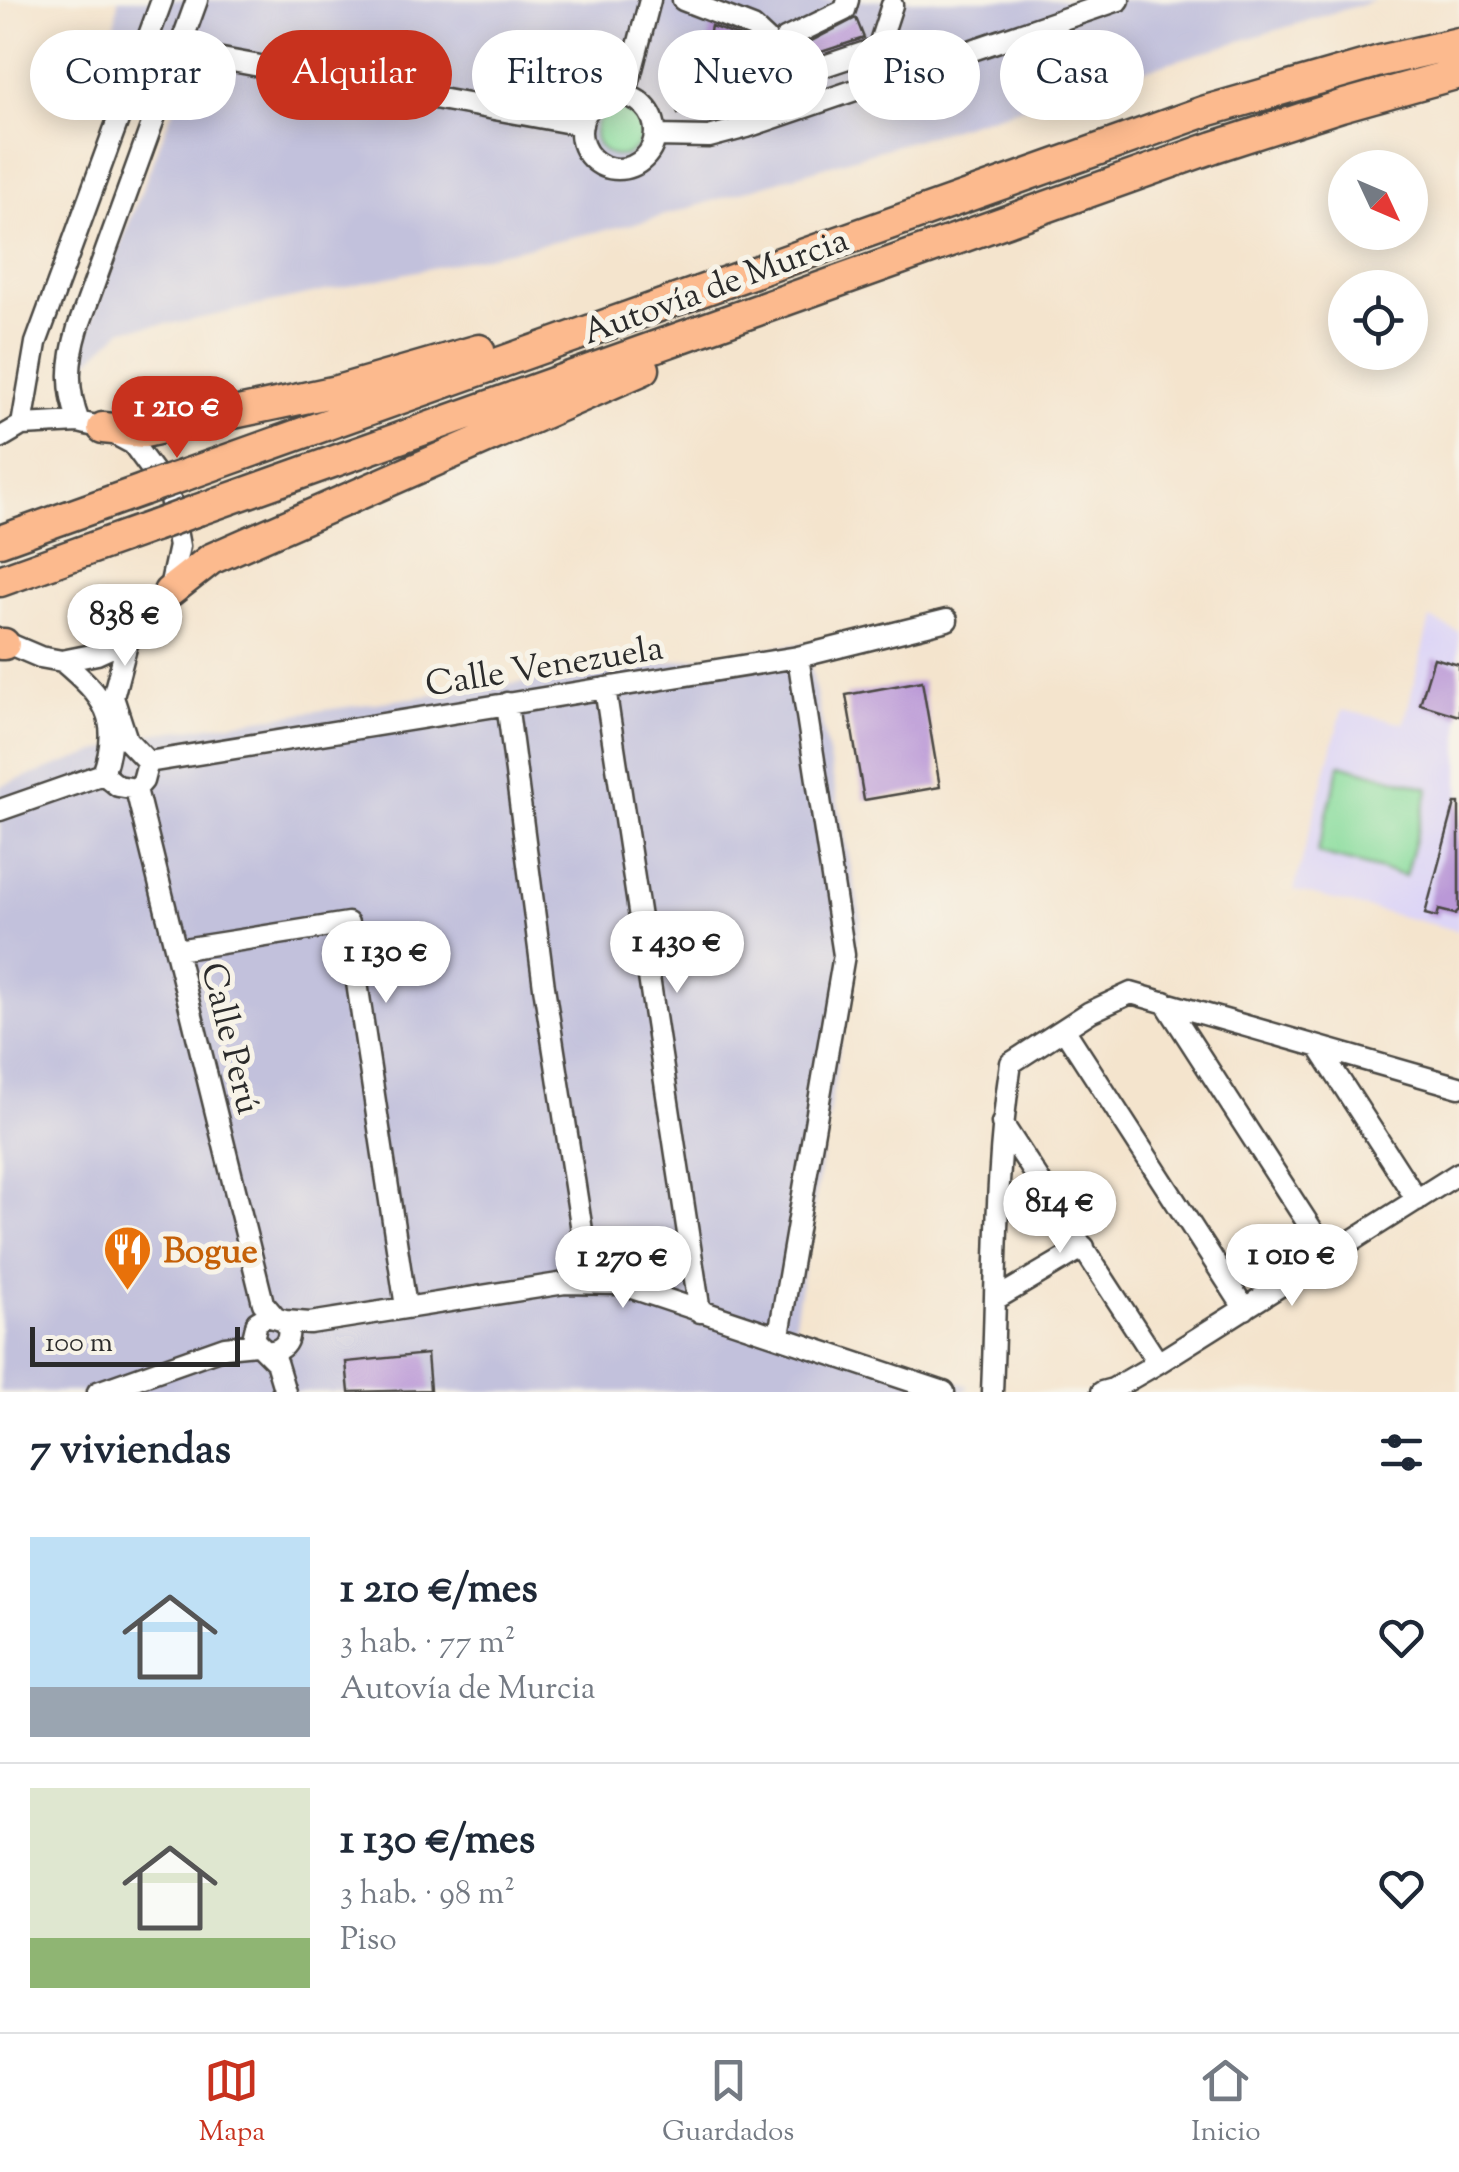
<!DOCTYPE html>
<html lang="es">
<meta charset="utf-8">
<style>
:root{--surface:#fff;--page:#f2f2f3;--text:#1f2937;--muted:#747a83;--line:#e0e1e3;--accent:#c8321e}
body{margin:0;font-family:"Sorts Mill Goudy",serif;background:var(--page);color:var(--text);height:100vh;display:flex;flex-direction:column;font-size:38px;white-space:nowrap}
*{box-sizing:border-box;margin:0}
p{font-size:32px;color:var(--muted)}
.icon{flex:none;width:55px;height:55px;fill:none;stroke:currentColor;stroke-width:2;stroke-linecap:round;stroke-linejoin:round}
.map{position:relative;height:1392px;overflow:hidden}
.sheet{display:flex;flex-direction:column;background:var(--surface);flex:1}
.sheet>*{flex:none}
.hud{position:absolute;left:30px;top:30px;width:1400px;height:90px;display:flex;gap:20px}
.needle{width:65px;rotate:134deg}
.controls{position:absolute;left:1328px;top:150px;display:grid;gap:20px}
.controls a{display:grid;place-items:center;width:100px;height:100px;border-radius:50%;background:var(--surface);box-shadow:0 5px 25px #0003;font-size:50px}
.scale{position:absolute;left:30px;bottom:25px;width:210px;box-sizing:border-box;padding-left:10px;border:5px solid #2b2b2b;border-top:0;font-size:28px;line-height:35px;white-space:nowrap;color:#2b2b2b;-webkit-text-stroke:8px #f7f3e8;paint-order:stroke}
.price{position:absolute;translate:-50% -85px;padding:0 22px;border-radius:35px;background:#fff;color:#222;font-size:32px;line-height:65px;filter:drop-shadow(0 2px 5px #0008)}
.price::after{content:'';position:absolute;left:50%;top:60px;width:30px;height:22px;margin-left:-15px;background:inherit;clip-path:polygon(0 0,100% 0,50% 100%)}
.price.current{background:var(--accent);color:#fff}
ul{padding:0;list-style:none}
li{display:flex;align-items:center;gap:30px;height:250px;padding:0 30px}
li+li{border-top:2px solid var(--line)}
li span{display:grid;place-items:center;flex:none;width:280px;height:200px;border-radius:0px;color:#555}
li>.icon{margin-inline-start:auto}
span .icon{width:120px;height:120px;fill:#fffc;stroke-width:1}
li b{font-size:42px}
h2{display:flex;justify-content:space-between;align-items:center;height:120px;padding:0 30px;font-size:42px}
.chip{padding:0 35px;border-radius:45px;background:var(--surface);box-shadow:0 5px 25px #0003;font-size:35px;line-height:90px}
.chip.current{background:var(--accent);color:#fff}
.tab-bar{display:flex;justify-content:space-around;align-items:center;height:140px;border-top:2px solid var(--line);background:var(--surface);font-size:28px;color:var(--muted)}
.tab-bar a{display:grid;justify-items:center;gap:5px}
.tab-bar .current{color:var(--accent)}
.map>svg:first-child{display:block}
.built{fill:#ddd5f6}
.industrial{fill:#c2c1dc}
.green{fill:#8add9e;stroke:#5a8464;stroke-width:2.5}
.building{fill:#ba98d7}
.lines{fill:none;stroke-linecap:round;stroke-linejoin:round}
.minor-casing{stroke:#494743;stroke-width:25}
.highway-casing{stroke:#494743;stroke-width:35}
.minor{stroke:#fff;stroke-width:20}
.highway{stroke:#fcba8e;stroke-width:30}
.highway-bridge-casing{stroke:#494743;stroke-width:35;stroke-linecap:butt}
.highway-bridge{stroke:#fcba8e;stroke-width:30}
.labels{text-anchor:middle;stroke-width:10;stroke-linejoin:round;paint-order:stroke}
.street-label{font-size:35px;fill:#2b2b2b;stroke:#f7f3e8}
.food-label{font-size:35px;font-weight:bold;fill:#c56008;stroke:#f7f3e8;text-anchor:start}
</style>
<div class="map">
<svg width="1459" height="1392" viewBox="0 0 1459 1392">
<rect width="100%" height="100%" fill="#f7f3e8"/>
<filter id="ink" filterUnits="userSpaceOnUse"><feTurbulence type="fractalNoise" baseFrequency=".01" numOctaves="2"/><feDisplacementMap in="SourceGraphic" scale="20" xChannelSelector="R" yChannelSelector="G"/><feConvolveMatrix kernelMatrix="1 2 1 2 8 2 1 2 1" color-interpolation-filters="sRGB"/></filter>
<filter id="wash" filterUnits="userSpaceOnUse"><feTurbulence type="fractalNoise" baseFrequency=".0048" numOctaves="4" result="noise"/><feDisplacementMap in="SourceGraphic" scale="40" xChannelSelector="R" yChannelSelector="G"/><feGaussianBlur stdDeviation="2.25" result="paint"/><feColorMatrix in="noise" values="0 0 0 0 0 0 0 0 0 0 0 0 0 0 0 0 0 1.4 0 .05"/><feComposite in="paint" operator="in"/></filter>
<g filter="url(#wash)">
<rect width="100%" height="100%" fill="#f4e4cd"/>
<path class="built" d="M1430 619 1459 632V931L1294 890 1342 710 1404 723Z"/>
<path class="industrial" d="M118 0H1376L646 221 184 322 123 329 77 372 87 331 179 94 110 66Z
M806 643 861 917 794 1328 969 1386 964 1392H0V786L145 735Z"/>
<path class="green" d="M595 133a23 23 0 1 1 46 0a23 23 0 1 1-46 0Z
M1340 764 1429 788 1405 876 1317 853Z"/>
<g id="blocks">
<path class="building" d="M856 18 864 38 806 57 802 46Z
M711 26 746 39 747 40 735 38 732 52 707 46Z
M747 69 749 80 736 82 741 101 678 114 670 72 681 70 684 81Z
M1434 658 1459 665V716L1420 704Z
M922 681 940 787 864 800 846 695Z
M1455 803H1459V910L1455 914 1439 910 1437 917 1425 914Z
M1096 1190 1103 1200 1079 1216 1072 1205Z
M427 1354 430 1390 349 1392 346 1362Z"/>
</g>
</g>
<g filter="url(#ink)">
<use href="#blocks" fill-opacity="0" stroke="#494743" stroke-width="2.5"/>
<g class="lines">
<defs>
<path id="minor" d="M683 0 753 27 766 39 763 98 767 120
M848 0 845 10 785 39 796 69 809 71 878 48 892 5
M178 51 582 125
M581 132a37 37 0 1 1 74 0a37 37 0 1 1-74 0Z
M625 96 650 0
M655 136 709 137 747 127 1119 0
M79 422C66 388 68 362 78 328L197 0
M22 425 36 343 162 0
M0 438 22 425 79 422 103 428 133 444 169 493 179 546 169 592 128 640 97 654 62 661 40 657 0 640
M62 661C103 696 123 718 103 774L118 786 136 789 143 781 148 762 127 740 113 697 128 640
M605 688 700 1312
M507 703 544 987 590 1282
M148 762 798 657 947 620
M136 789 263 1303 274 1316
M0 810 103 774
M177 950 348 923 406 1307
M1165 1002 1329 1256
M1064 1029 1245 1309
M1319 1048 1417 1200
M1002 1123 1158 1363
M996 1299 1084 1247
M779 1335 844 955 798 657
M265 1351C284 1353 294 1338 285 1321
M98 1392 225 1347 256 1344
M285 1392 276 1362 253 1339 257 1322 267 1316 285 1321 310 1323 565 1283 620 1284 944 1392
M992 1392C997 1282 994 1172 1011 1063L1090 1012 1131 993 1459 1087
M1102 1392 1113 1389 1158 1363 1459 1173"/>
<path id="highway" d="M103 428 144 432 337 391 479 350
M185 475 1206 111 1380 61 1459 43
M198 510 1214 147 1341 106 1459 73
M0 541 145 489
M0 581 154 526
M169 592 211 559 644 369
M0 644H4"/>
</defs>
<use href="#minor" class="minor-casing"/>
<use href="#highway" class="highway-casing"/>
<use href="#minor" class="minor"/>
<use href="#highway" class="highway"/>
<defs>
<path id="highway-bridge" d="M145 489 185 475
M154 526 198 510"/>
</defs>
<use href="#highway-bridge" class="highway-bridge-casing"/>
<use href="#highway-bridge" class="highway-bridge"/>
</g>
</g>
<defs>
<symbol id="restaurant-pin" viewBox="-11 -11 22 30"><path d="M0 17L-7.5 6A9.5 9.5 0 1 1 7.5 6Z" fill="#e8710a" stroke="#f7f3e8"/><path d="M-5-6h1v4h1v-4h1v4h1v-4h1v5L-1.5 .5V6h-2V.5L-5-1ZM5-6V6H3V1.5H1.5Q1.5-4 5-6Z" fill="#fff"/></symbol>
</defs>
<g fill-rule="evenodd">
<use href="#restaurant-pin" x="100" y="1222" width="55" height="75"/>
</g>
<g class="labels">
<g class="street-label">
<text transform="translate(715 285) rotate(-20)" y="12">Autovía de Murcia</text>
<text transform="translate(544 665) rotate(-9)" y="12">Calle Venezuela</text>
<text transform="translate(232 1038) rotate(76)" y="12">Calle Perú</text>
</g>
<g class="food-label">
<text x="163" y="1262">Bogue</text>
</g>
</g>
</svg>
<div class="controls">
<a><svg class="needle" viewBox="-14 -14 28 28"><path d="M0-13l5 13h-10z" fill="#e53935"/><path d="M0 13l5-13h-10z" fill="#747a83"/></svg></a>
<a><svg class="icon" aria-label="locate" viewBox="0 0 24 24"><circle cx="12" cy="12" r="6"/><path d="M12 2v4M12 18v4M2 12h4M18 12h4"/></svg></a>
</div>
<div class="scale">100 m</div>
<b class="price current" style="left:177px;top:461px">1 210 €</b>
<b class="price" style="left:125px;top:669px">838 €</b>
<b class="price" style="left:677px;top:996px">1 430 €</b>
<b class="price" style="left:386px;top:1006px">1 130 €</b>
<b class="price" style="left:1060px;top:1256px">814 €</b>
<b class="price" style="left:1292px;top:1309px">1 010 €</b>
<b class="price" style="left:623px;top:1311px">1 270 €</b>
<div class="hud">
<a class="chip">Comprar</a>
<a class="chip current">Alquilar</a>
<a class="chip">Filtros</a>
<a class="chip">Nuevo</a>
<a class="chip">Piso</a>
<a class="chip">Casa</a>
</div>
</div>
<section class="sheet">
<h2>7 viviendas<svg class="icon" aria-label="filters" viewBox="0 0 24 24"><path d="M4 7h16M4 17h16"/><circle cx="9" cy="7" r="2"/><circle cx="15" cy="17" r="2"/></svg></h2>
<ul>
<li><span style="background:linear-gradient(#bfe0f5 75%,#9aa5b1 0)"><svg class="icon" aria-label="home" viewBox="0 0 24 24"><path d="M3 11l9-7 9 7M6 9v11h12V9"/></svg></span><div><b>1 210 €/mes</b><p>3 hab. · 77 m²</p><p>Autovía de Murcia</p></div><svg class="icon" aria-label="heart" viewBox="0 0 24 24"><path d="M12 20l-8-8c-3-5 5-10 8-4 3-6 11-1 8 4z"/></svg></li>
<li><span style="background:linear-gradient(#dfe7d0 75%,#8fb573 0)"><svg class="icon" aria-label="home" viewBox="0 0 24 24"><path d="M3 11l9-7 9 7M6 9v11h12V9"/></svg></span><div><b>1 130 €/mes</b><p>3 hab. · 98 m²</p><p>Piso</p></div><svg class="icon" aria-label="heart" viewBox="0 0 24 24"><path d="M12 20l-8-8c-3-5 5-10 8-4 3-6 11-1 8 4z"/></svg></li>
</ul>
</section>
<nav class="tab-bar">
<a class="current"><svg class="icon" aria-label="map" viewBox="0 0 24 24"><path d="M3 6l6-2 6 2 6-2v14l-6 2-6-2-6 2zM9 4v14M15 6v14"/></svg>Mapa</a>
<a><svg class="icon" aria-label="saved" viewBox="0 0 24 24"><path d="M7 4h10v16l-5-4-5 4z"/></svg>Guardados</a>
<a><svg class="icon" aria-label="home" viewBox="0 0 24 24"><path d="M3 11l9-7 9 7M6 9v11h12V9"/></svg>Inicio</a>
</nav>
